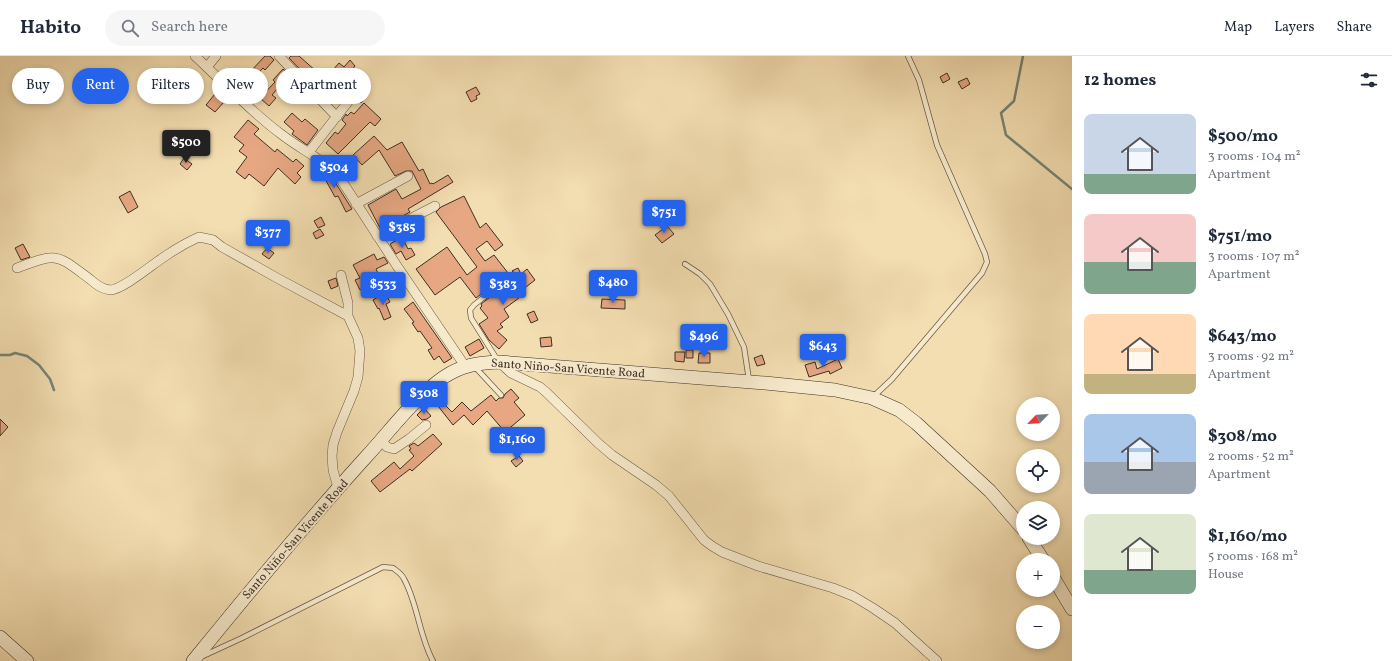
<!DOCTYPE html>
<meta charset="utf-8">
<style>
:root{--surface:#fff;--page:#f6f6f7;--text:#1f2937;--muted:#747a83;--line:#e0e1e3;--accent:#2563eb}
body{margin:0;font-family:Vollkorn,serif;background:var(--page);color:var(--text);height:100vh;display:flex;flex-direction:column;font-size:15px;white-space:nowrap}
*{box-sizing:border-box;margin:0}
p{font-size:13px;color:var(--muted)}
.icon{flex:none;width:22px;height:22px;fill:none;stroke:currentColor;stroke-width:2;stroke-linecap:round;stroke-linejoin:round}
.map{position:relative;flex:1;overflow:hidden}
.side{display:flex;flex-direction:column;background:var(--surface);width:320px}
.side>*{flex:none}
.top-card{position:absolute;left:12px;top:12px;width:380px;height:36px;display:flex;gap:8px}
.needle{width:26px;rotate:245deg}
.buttons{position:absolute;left:1016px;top:341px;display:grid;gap:8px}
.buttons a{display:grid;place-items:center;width:44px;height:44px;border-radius:50%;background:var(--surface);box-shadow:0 2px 6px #0003;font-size:20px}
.price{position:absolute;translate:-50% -34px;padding:0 9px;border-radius:4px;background:var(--accent);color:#fff;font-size:13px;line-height:26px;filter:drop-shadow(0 1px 2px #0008)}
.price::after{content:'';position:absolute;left:50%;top:24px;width:12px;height:9px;margin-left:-6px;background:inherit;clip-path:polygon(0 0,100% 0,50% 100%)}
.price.active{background:#222;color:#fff}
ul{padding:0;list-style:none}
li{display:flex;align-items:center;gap:12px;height:100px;padding:0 12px}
li span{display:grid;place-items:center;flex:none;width:112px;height:80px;border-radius:8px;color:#555}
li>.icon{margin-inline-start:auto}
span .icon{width:48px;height:48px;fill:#fffc;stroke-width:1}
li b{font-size:17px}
h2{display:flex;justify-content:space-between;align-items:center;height:48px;padding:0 12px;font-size:17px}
.chip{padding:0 14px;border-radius:18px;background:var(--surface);box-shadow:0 2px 6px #0003;font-size:14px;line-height:36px}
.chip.active{background:var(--accent);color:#fff}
header{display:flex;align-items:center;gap:24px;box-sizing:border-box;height:56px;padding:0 20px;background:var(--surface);border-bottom:1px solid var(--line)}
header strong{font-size:19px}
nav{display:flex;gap:22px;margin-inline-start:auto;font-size:14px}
.search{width:280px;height:36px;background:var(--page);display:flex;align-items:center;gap:10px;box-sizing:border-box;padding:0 14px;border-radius:22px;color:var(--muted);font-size:15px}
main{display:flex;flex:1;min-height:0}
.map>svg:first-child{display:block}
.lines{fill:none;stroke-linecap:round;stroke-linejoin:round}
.stream{stroke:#758476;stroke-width:2.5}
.building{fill:#e6a782;stroke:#3d2f26}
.lane-casing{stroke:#6a5b49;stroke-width:6}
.street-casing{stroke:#6a5b49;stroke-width:10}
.secondary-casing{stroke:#3d2f26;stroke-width:14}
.lane{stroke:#f7eacc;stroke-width:4.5}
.street{stroke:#f7eacc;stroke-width:9}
.secondary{stroke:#f7eacc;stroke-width:13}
.labels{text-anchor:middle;stroke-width:4;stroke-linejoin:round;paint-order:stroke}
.street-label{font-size:12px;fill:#3d2f26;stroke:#f7eacc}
</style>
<header>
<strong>Habito</strong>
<div class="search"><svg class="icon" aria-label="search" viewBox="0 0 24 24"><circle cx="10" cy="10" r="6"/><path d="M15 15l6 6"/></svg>Search here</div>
<nav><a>Map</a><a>Layers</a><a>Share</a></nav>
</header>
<main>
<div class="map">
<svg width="1072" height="605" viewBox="0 0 1072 605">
<rect width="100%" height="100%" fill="#f3deb1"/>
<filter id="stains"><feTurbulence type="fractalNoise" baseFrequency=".005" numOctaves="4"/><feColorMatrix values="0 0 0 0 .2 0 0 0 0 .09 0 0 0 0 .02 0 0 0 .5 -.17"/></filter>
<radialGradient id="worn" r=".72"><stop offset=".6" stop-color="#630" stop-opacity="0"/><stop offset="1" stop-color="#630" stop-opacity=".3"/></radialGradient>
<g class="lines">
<path class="stream" d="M1023 0 1014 45 1001 57 1006 79 1072 133
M0 299H10L15 297 27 300 39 309 50 323 54 334"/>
</g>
<path class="building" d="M265 0H270L274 4 265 14 263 12 244 32 237 26 248 14 250 16Z
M291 0H299L325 23 339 7 344 11 350 4 355 10 348 19 357 26 352 31 366 41 361 47 357 43V40L354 37H347L332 26 322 36 289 2Z
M283 13 289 19 272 39 276 42 269 50 260 42 275 26 273 24Z
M947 17 950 23 943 27 940 21Z
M967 22 970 28 962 33 958 26Z
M476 31 480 38 476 40 477 43 471 46 466 36Z
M215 38 224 46 215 56 206 49Z
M364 47 381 63 375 70 370 66 338 98 326 87 335 76 338 78 346 68 342 64 346 58 347 60 351 56 354 58Z
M292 57 302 66 305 63 318 74 307 89 292 78 294 75 284 66Z
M248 64 259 73 254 78 275 96 277 93 293 106 296 103 304 110 297 117 301 121 295 128 278 112 264 130 249 118 245 123 236 116 247 101 239 95 244 89 234 81Z
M374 80 387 94 402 86 419 115 423 113 430 128 432 127 433 128 448 119 453 126 408 153 410 156 380 172 368 149 396 133 402 143 421 133 412 115H406L395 120 379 94 362 109 353 99Z
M184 102 192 108 187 114 180 108Z
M316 109 333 123 352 153 346 156 338 140 335 141 324 121 313 112Z
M130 135 138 151 128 157 119 141Z
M464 140 480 172 486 167 503 189 495 195 487 185 476 193 485 205 494 199 508 217 476 242 460 221 435 239 416 213 447 191 467 219 477 211 436 156 441 151Z
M321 161 325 169 318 172 314 165Z
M667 170 674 178 662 187 655 179Z
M320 173 324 179 316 183 313 177Z
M402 181 408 193 411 192 415 199 406 204 401 195 396 198 390 188Z
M23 188 30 201 21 204 15 192Z
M267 192 274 197 269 203 262 198Z
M374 198 377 204 384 201 388 207 376 213 381 224 360 234 355 224 360 222 353 209Z
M518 212 521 218 527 213 535 224 517 238 519 242 504 253 509 261 500 268 503 271 497 275 507 284 499 293 489 284 479 268 488 262 480 252 482 250 481 248 515 222 516 218 512 215Z
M336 222 338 230 331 233 328 225Z
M385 237 390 246 386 248 391 261 384 264 379 252 378 253 373 244Z
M602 243 625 244V253L601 252Z
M413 246 452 302 444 307 439 300 434 304 428 294 432 292 420 275 418 276 412 267 414 266 404 253Z
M534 255 538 264 531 267 527 258Z
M551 281 552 290 541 291 540 282Z
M479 283 484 292 470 300 465 291Z
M686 294H693V302H686Z
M675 296H685L684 306 675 305Z
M699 297H710V307H698Z
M762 299 765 308 757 310 754 302Z
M838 303 842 312 830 318 829 315 809 321 805 309 815 306 817 313Z
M511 333 519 342 514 346 525 359 505 376 487 355 473 369 464 359 453 369 438 350 442 346 452 356 462 346 471 355 491 339 496 345 499 342H503L505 338Z
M424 352 431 360 427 363 422 364 417 359Z
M0 363 8 371 0 380Z
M433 378 442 388 412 415 410 413 380 436 371 425 394 406 400 413 414 400 409 394 411 393 409 390 414 387 418 390Z
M519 400 523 405 516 411 511 405Z"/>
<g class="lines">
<defs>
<path id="lane" d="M685 208 700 218 710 228 728 258 744 291 749 324
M498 305 471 262 470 254 474 249 512 219
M475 311 501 339
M873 341 892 323 982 217 987 206 985 198 937 89 919 24 908 0
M203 600 242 582 383 511 393 512C397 515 402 518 404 523 418 548 419 580 433 605"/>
<path id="street" d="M195 0C223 26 250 55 281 78 300 93 321 102 338 119L397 210 465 310
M279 0 337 61
M207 11 216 0
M309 96 351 42
M356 148 408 120
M377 180 435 150
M17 212C59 196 56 198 91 224 97 229 102 233 110 234 123 234 155 206 167 199 177 192 188 186 199 181L213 184 222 191 277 222 348 260
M499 306 511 317 540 331 546 336 598 387 612 399 656 429 669 440 704 484 712 490 722 496 758 510 833 532 853 540 873 552 895 567 937 605
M381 384 387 391 394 393 409 383 426 369
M338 432 333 414 332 400 333 389 337 376 354 335 358 321 360 295 358 282 348 260V247L341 219"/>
<path id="secondary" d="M1029 482 1043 504
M1053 521 1072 553
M0 581 27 605
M193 605C249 536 306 467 366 401 390 375 415 341 444 321 462 309 478 307 499 306L765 327 835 334 872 342 899 354 916 367 990 435 1023 473"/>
</defs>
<use href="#lane" class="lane-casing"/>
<use href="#street" class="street-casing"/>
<use href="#secondary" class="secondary-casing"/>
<use href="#lane" class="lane"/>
<use href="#street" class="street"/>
<use href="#secondary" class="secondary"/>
</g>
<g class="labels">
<g class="street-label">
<text transform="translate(568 312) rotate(4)" y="4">Santo Niño-San Vicente Road</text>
<text transform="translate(295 483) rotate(-49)" y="4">Santo Niño-San Vicente Road</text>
</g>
</g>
<rect width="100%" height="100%" filter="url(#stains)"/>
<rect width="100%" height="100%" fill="url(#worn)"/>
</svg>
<div class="buttons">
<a><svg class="needle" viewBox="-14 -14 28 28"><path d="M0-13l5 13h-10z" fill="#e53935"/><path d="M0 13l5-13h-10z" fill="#747a83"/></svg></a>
<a><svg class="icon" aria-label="locate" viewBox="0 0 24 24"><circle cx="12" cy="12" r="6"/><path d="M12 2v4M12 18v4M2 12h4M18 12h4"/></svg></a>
<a><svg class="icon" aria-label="layers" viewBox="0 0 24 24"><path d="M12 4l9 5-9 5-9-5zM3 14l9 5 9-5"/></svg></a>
<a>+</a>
<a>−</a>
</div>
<b class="price active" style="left:186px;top:108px">$500</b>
<b class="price" style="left:334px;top:133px">$504</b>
<b class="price" style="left:664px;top:178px">$751</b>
<b class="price" style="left:402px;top:193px">$385</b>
<b class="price" style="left:268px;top:198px">$377</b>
<b class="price" style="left:613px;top:248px">$480</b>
<b class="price" style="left:383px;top:250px">$533</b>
<b class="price" style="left:503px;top:250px">$383</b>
<b class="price" style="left:704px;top:302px">$496</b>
<b class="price" style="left:823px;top:312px">$643</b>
<b class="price" style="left:424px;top:359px">$308</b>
<b class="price" style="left:517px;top:405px">$1,160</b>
<div class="top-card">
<a class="chip">Buy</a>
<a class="chip active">Rent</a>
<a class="chip">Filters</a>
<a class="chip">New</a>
<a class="chip">Apartment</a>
</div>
</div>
<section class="side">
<h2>12 homes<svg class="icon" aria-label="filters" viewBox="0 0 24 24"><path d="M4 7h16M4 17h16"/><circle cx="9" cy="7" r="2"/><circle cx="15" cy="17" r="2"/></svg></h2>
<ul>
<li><span style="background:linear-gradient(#c9d6e8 75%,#7fa58c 0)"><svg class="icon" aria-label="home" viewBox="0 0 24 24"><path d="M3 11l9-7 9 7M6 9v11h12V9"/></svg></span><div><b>$500/mo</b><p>3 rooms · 104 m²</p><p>Apartment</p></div></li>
<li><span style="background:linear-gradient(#f6c9c9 60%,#7fa58c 0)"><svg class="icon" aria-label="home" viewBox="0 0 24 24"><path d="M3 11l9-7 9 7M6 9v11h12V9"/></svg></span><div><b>$751/mo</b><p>3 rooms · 107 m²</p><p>Apartment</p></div></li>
<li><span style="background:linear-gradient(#ffd9b3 75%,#c2b280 0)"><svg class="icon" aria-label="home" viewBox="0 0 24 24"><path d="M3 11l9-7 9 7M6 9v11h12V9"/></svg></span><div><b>$643/mo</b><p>3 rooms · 92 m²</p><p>Apartment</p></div></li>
<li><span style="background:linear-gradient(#a9c7e8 60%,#9aa5b1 0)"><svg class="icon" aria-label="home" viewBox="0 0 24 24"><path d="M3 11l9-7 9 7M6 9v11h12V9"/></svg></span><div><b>$308/mo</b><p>2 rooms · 52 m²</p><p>Apartment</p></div></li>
<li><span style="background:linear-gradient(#dfe7d0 70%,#7fa58c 0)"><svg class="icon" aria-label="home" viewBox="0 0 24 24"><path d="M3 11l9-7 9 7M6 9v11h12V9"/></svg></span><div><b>$1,160/mo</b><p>5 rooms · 168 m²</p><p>House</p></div></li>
</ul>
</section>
</main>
